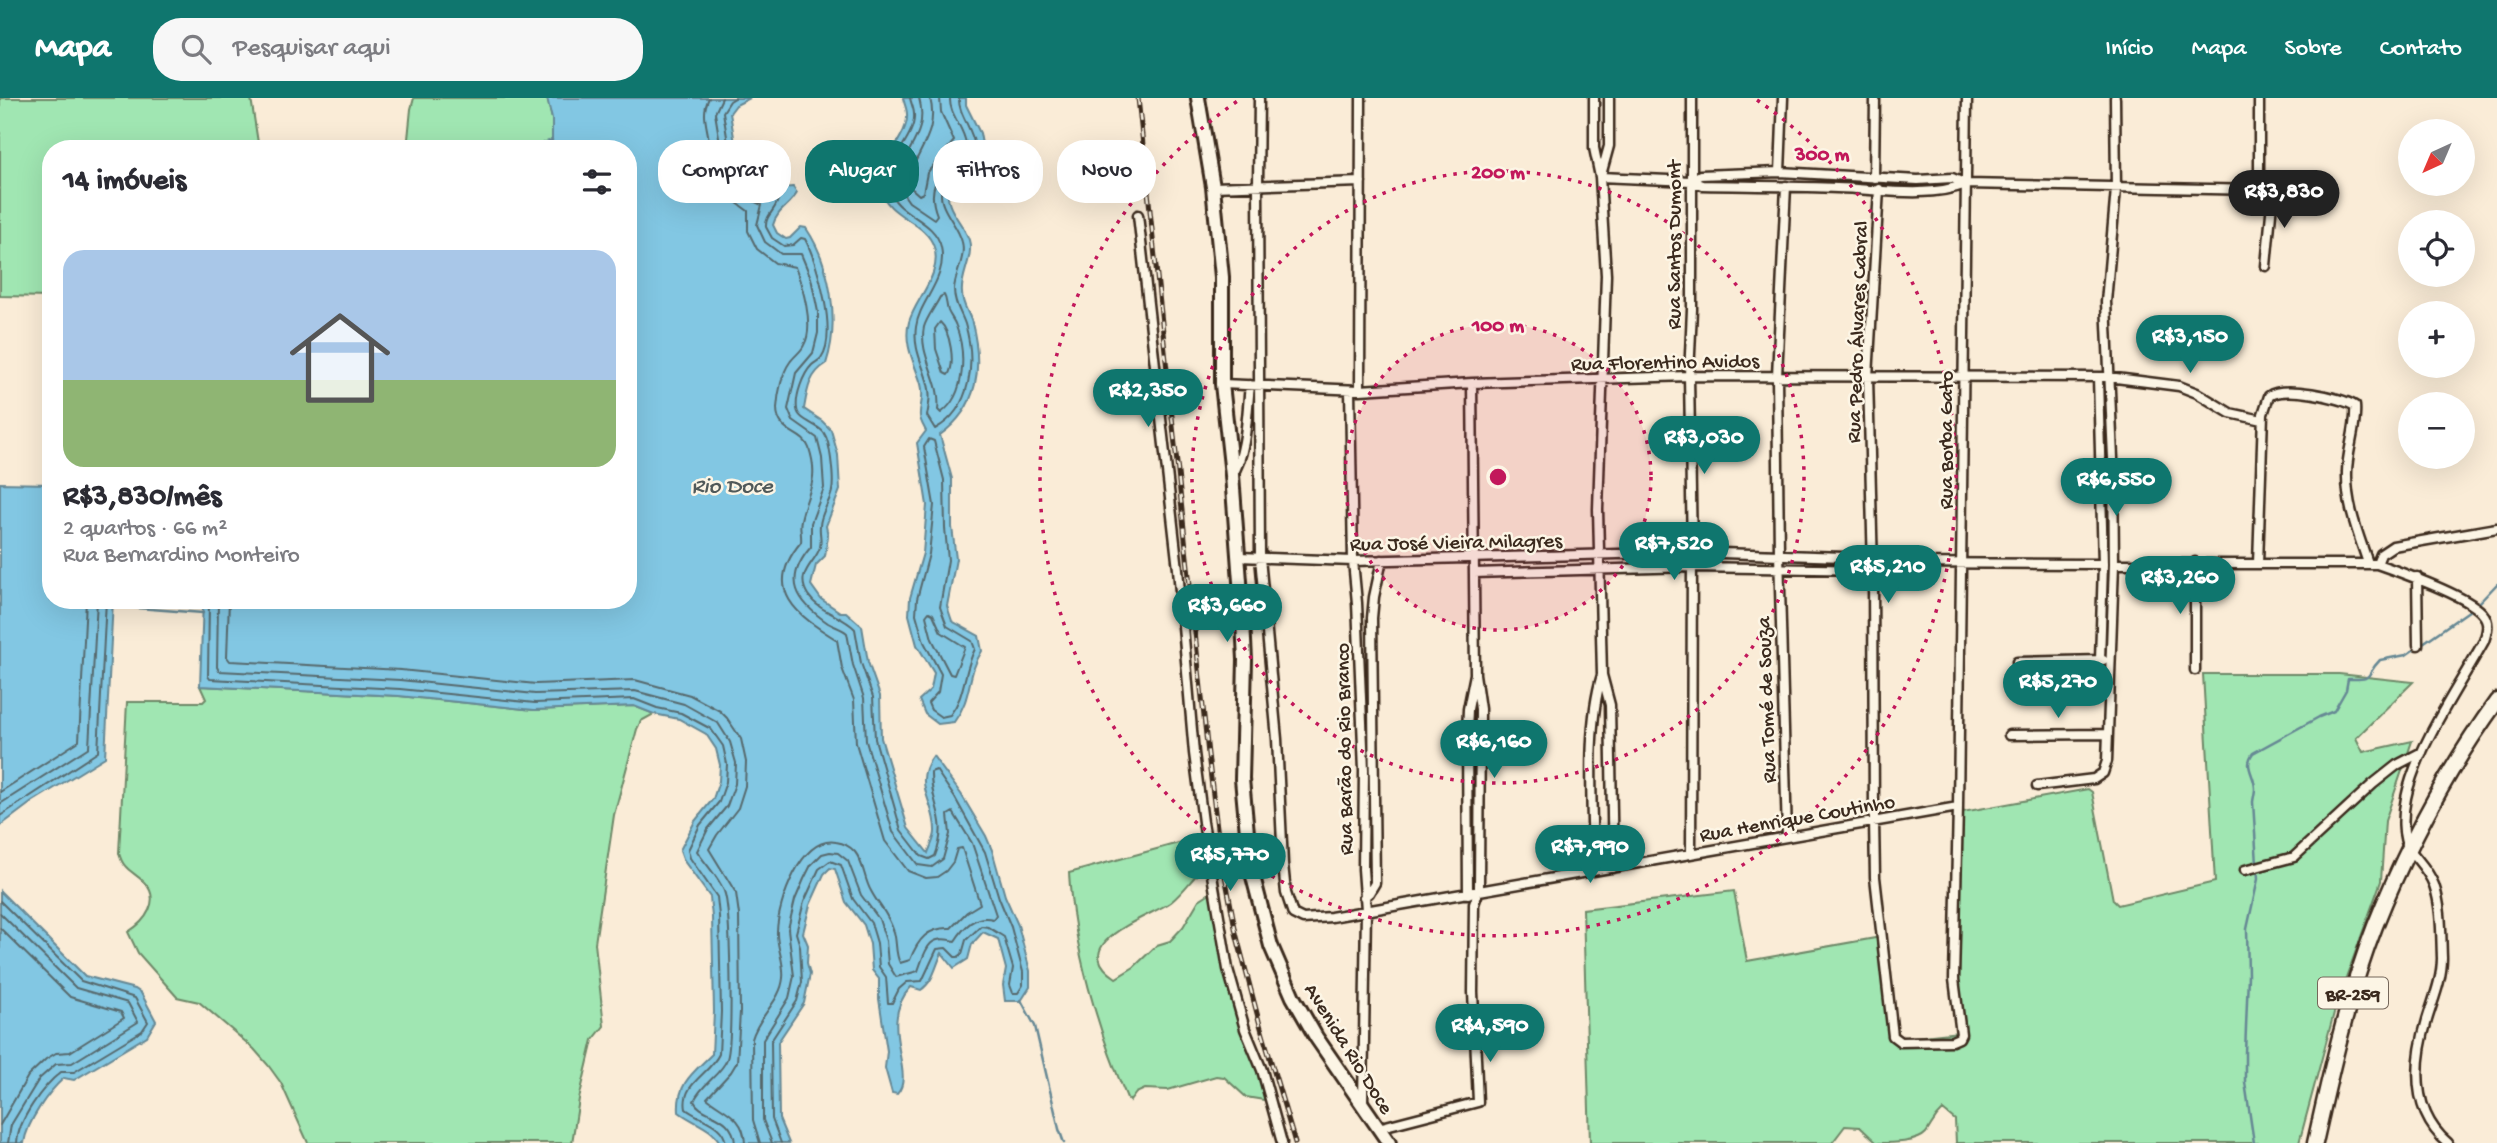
<!DOCTYPE html>
<html lang="pt">
<meta charset="utf-8">
<style>
:root{--surface:#fff;--page:#f7f7f7;--text:#2b2b33;--muted:#7c7c81;--accent:#0f766e}
body{margin:0;font-family:"Gochi Hand",sans-serif;background:var(--page);color:var(--text);height:100vh;display:flex;flex-direction:column;font-size:26px;white-space:nowrap}
*{box-sizing:border-box;margin:0}
p{font-size:23px;color:var(--muted)}
.icon{flex:none;width:38px;height:38px;fill:none;stroke:currentColor;stroke-width:2;stroke-linecap:round;stroke-linejoin:round}
.map{position:relative;flex:1;overflow:hidden}
.drawer{position:absolute;left:42px;top:42px;width:595px;height:469px;display:flex;flex-direction:column;background:var(--surface);border-radius:28px;box-shadow:0 7px 28px #0002}
.drawer>*{flex:none}
.top-card{position:absolute;left:658px;top:42px;width:665px;height:63px;display:flex;gap:14px}
.needle{width:46px;rotate:224deg}
.buttons{position:absolute;left:2398px;top:21px;display:grid;gap:14px}
.buttons a{display:grid;place-items:center;width:77px;height:77px;border-radius:50%;background:var(--surface);box-shadow:0 7px 28px #0002;font-size:35px}
.price{position:absolute;translate:-50% -60px;padding:0 16px;border-radius:24px;background:var(--accent);color:#fff;font-size:23px;line-height:46px;filter:drop-shadow(0 2px 4px #0008)}
.price::after{content:'';position:absolute;left:50%;top:42px;width:21px;height:16px;margin-left:-10px;background:inherit;clip-path:polygon(0 0,100% 0,50% 100%)}
.price.selected{background:#222;color:#fff}
ul{padding:0;list-style:none}
li{display:grid;align-content:center;gap:14px;height:371px;padding:0 21px}
li span{display:grid;place-items:center;height:217px;border-radius:21px;color:#555}
li>.icon{margin-inline-start:auto}
span .icon{width:126px;height:126px;fill:#fffc;stroke-width:1}
li b{font-size:30px}
h2{display:flex;justify-content:space-between;align-items:center;height:84px;padding:0 21px;font-size:30px}
.tag{padding:0 24px;border-radius:28px;background:var(--surface);box-shadow:0 7px 28px #0002;font-size:24px;line-height:63px}
.tag.selected{background:var(--accent);color:#fff}
header{display:flex;align-items:center;gap:42px;box-sizing:border-box;height:98px;padding:0 35px;background:var(--accent);color:#fff}
header strong{font-size:33px}
nav{display:flex;gap:38px;margin-inline-start:auto;font-size:24px}
.search{width:490px;height:63px;background:var(--page);display:flex;align-items:center;gap:18px;box-sizing:border-box;padding:0 24px;border-radius:28px;color:var(--muted);font-size:26px}
.map>svg:first-child{display:block}
.green{fill:#a0e6b2;stroke:#6e8868;stroke-width:2}
.water{fill:#82c7e3;stroke:#668894;stroke-width:2}
.lines{fill:none;stroke-linecap:round;stroke-linejoin:round}
.shore{stroke:#57696d;stroke-width:2}
.stream{stroke:#668894;stroke-width:2.5}
.street-casing{stroke:#3b2a1e;stroke-width:13}
.secondary-casing{stroke:#3b2a1e;stroke-width:18}
.highway-casing{stroke:#3b2a1e;stroke-width:19}
.street{stroke:#fcf5e5;stroke-width:8}
.secondary{stroke:#fcf5e5;stroke-width:12}
.highway{stroke:#fcf5e5;stroke-width:14}
.rail-casing{stroke:#3b2a1e;stroke-width:5}
.rail{stroke:#fcf5e5;stroke-width:2.5;stroke-dasharray:8;stroke-linecap:butt}
.ring{fill:none;stroke:#c2185b;stroke-width:3.5;stroke-dasharray:3.5 7}
.labels{text-anchor:middle;stroke-width:5;stroke-linejoin:round;paint-order:stroke}
.shield{fill:#fcf5e5;stroke:#75675a;stroke-width:2}
.shield-label{font-size:19px;font-weight:bold;fill:#3b2a1e}
.street-label{font-size:21px;fill:#3b2a1e;stroke:#fcf5e5}
.water-label{font-size:23px;font-style:italic;fill:#505959;stroke:#fcf5e5}
.centre{fill:#c2185b;stroke:#fcf5e5;stroke-width:3.5}
.ring-label{font-size:21px;text-anchor:middle;font-weight:bold;fill:#c2185b;stroke:#fcf5e5;stroke-width:5;stroke-linejoin:round;paint-order:stroke}
</style>
<header>
<strong>Mapa</strong>
<div class="search"><svg class="icon" aria-label="search" viewBox="0 0 24 24"><circle cx="10" cy="10" r="6"/><path d="M15 15l6 6"/></svg>Pesquisar aqui</div>
<nav><a>Início</a><a>Mapa</a><a>Sobre</a><a>Contato</a></nav>
</header>
<div class="map">
<svg width="2497" height="1045" viewBox="0 0 2497 1045">
<rect width="100%" height="100%" fill="#faecd7"/>
<filter id="ink" filterUnits="userSpaceOnUse"><feTurbulence type="fractalNoise" baseFrequency=".0143" numOctaves="2"/><feDisplacementMap in="SourceGraphic" scale="14" xChannelSelector="R" yChannelSelector="G"/><feConvolveMatrix kernelMatrix="1 2 1 2 8 2 1 2 1" color-interpolation-filters="sRGB"/></filter>
<g filter="url(#ink)">
<path class="green" d="M0 0H251L259 51H51V199L0 198Z
M414 0H547L552 21V51H407L411 11Z
M2203 576H2339L2413 584 2356 640 2363 654 2412 643 2385 723 2381 783 2335 911 2299 1045H1956L1955 1022 1943 1012C1933 1021 1933 1025 1926 1035 1917 1045 1892 1045 1877 1045L1860 1029 1845 1028 1832 1045H1590L1583 811 1734 793 1747 863 1881 839 1896 941 1959 934 1957 715 2088 691 2092 694 2113 802 2118 807 2215 784Z
M200 588 399 598 534 612 634 608 654 616 641 623 637 631 614 717 595 845 604 928 593 942 579 1001 572 1045H308L281 985 268 967 254 951 199 904 177 899 138 855 128 834C145 824 162 802 144 784 133 773 123 772 119 755L127 604H203L206 601Z
M1193 741 1198 775C1189 785 1181 796 1171 804 1150 819 1063 845 1116 880L1134 869 1157 847 1170 843 1183 829 1199 802 1213 793 1232 875 1270 1003 1246 999 1224 979 1216 978 1168 992 1145 991 1136 995 1130 1003 1127 1000C1098 933 1073 848 1069 775Z"/>
<path class="water" d="M547 0H750L736 7 730 15 735 45 733 67C759 88 759 93 793 89L797 95C790 108 777 112 773 127L777 135 786 141 790 140 801 129 806 130C831 167 840 224 826 266 809 276 807 293 804 311L822 323 831 332 838 357 840 392 826 428 828 438 825 458 816 467 811 487 821 501 840 514H846L862 528 868 564 880 598 881 640 908 730 928 755C930 749 935 740 935 734 936 704 911 687 933 658L961 696 986 738 992 752 1005 798 1018 827 1030 873V889L1021 903H1005L1003 887 1006 871 998 841 983 834 972 846 968 861 954 870 942 855C935 869 934 883 921 892L911 889C876 925 917 976 897 996L892 995 885 970 887 953 879 901V881L872 872 870 846 864 827 846 804 835 771 830 770 824 776 810 807 803 835 808 847 807 865 810 876 804 905 778 944 779 1021 789 1045H720C712 1029 693 1025 679 1014 677 985 693 975 712 956L714 914 712 819 710 799 684 763 680 752 695 723 713 701 719 683 720 667 716 651 706 636 679 621 654 616 634 608 534 612 399 598 200 588 203 502H628V51H552V21Z
M903 0H966V7L980 35 983 52C975 61 954 78 950 88 941 108 964 125 969 142 974 159 960 178 962 195 962 207 969 214 972 225 983 269 979 309 940 337L952 381V429L956 461 947 508 952 523 979 538 982 553C966 578 973 599 954 624L938 626 925 616 919 602 931 591 934 575 917 547 909 517 910 500 923 455 927 407 917 345 926 333C924 329 920 323 920 318 919 308 925 300 921 286 915 266 903 246 909 224 915 201 943 176 934 149 926 123 886 119 881 91 876 63 909 40 907 16 907 11 904 5 903 0Z
M0 385 51 386V502H113L105 659 32 704 0 728Z
M0 793 85 878 135 891 141 895 156 923 147 938 74 982 64 980C48 994 27 1024 24 1045H0Z"/>
<g class="lines">
<path class="shore" d="M709 0C701 15 707 27 709 43 710 52 706 61 707 70 710 89 734 102 748 113V133L757 151 775 165 795 169C802 187 815 228 804 247 802 253 794 258 790 264 782 275 778 295 777 310 777 336 803 333 809 350 820 383 807 393 801 422 799 430 802 437 801 444 761 492 798 518 837 542L842 570 854 602 856 645 885 743 908 773 926 780 937 779 946 773 953 764 957 751 962 750 980 806 967 814 951 830C928 829 918 841 910 862L900 865C895 856 897 844 894 834 887 813 880 810 871 793 864 781 864 765 855 754 850 748 843 745 836 744 801 738 778 805 777 833 776 848 785 865 783 880 781 903 758 918 752 941L753 1022 760 1045
M722 0 715 15 719 39 720 74 751 102 762 107 757 127 765 144 781 156H801L811 180 818 214V235L813 255 796 275 788 311 793 323 817 340 822 360 824 390 811 425V449C782 482 797 504 828 525 835 529 841 530 847 535L853 567 864 600 866 643 893 734 918 767 932 769 943 761 950 736 948 717 953 714 972 745 996 817 993 821C975 816 964 829 955 843 928 836 926 851 918 873L896 879 888 866 886 843 879 821 861 797 848 763 838 755 830 754 822 756 811 767 804 781 795 802 788 831 794 878 789 900 763 942V1022L772 1045
M735 0 730 3 723 14 728 45 727 71 758 96 778 101C777 111 765 117 766 129L772 140 784 148 793 147 801 140 805 141C818 165 838 237 821 260 819 263 815 264 812 267 803 276 795 298 797 311 798 323 818 326 824 335 828 341 830 353 831 361 832 370 834 383 832 393 830 404 820 416 820 428 819 435 822 441 820 449 816 465 794 475 808 497 820 515 842 517 855 531L861 565 873 599 875 641 901 732 921 758 929 761 935 758C950 720 930 708 931 674L936 672 955 700 985 754 999 800 1011 829 1023 874V887L1018 895H1013L1010 887 1013 870 1004 839 988 829 981 828 966 842 962 856 958 859H955L946 850 937 851 922 883 907 884 899 891 892 905H888L886 879 879 869 877 845 871 825 853 801 841 767 830 763 819 771 804 804 796 835 800 848 802 884 797 903 771 943 772 1021 781 1045
M910 0C911 5 914 11 914 16 916 42 882 63 889 91 896 117 935 121 941 149 948 181 919 203 916 229 913 251 923 266 928 286 931 297 929 307 927 318L935 331C972 311 976 263 965 226 961 214 954 206 954 191 955 176 966 159 962 144 957 123 934 109 943 85 949 72 966 61 975 49 973 31 958 16 959 0
M919 0C930 40 900 52 897 87L909 104 934 121 937 117C923 82 947 71 966 46 964 29 949 17 950 0
M930 0C939 34 918 51 908 81L910 89 919 97 923 95 927 75 954 43 941 14 940 0
M944 197C947 202 946 207 948 213 950 218 954 222 956 228 966 254 966 297 941 315L938 312C942 283 918 258 924 229 927 219 935 209 940 199Z
M940 224C950 233 956 266 948 277L944 275 936 251 935 231Z
M929 341 934 343 944 382 945 430 948 462 940 509 947 528 972 543 975 551C963 574 966 597 950 617L941 619 931 612 928 605 938 594 941 576 924 544 916 516 917 501 929 456 934 407 924 349Z
M209 502 208 578 210 581 400 591 535 605 634 601 657 610 681 615 711 631 723 648 727 666 726 684 719 704 700 727 688 752 690 760 717 799 719 818 721 914 719 956C710 976 681 985 686 1011 700 1022 723 1025 726 1045
M218 502 217 569 219 573 400 582 535 596 635 593 684 606 718 625 730 644 736 665 735 686 727 708 708 731 697 753C705 766 718 778 724 793 731 809 733 943 727 961 722 976 701 986 694 1003 701 1019 733 1015 735 1045
M229 502 227 559 230 563 401 572 536 586 635 582 690 597 720 613 727 620 741 641 746 664 745 688 738 710 717 737 709 751 736 795 739 817 740 914 737 964 731 974 707 1000C724 1014 744 1018 745 1045
M929 514 933 516 941 534 965 549 954 577 950 576 932 541 926 518Z
M0 694 79 643 86 502
M0 706 89 649 97 502
M0 718 98 654 106 502
M0 803 81 883 135 900 148 924 142 933 74 974H61C43 988 18 1022 17 1045
M0 815 76 890 128 905 138 924 72 965 56 966 39 981 11 1027 8 1045
M0 830 70 899 121 914 124 920 70 954 56 955 46 961 28 978 0 1027"/>
<path class="stream" d="M529 51 552 42
M2478 506 2497 486
M112 508 203 515
M1021 902 1035 928 1059 1031 1064 1045
M2254 1045 2245 984V955L2248 877 2247 831 2258 781 2253 704C2253 702 2255 694 2255 691 2255 677 2243 668 2253 655L2319 619 2334 613 2346 592 2348 581C2376 582 2364 578 2380 562L2406 557 2473 510"/>
<defs>
<path id="street" d="M1259 0 1258 87 1260 460 1277 641 1283 766 1286 795 1293 816 1303 821 1331 819 1958 709
M1594 0V50L1600 79 1606 177 1598 411 1602 577 1610 607 1613 770
M2259 0V92
M1780 74 1783 0
M1601 77 1609 48V0
M1600 79 1691 83 1702 87C1747 88 1792 88 1837 90 1878 91 1927 101 1966 86L2259 92 2323 98
M1874 80 1875 0
M1691 83 1700 77 1780 74 1918 82 1952 80 1966 86
M1786 88 1777 278 1779 455 1787 738
M1213 89 1361 84
M1879 91 1868 279 1873 472 1874 722 1875 779 1893 938 1901 944 1952 943 1959 940 1961 936 1954 881 1958 709 1967 0
M1138 117 1178 471 1194 655 1203 724 1228 871 1245 931 1262 972 1282 1045
M2266 168 2273 94
M2098 279 2103 466 2100 562
M1222 286 1360 292 1472 285 1689 278 2108 279 2179 288 2197 295 2230 315 2262 322
M1350 292 1353 463 1357 505 1364 672 1363 771 1366 812 1363 1006
M1360 292 1361 0
M1232 377C1247 357 1247 312 1250 287
M1239 459 1353 463 1692 454 1873 460 1883 465 2103 466
M2114 466H2377C2400 474 2470 499 2483 516 2490 524 2487 534 2484 543 2459 588 2416 650 2406 700 2403 714 2401 740 2410 752 2419 764 2428 772 2434 787 2442 810 2441 836 2442 860 2442 882 2433 902 2427 922 2414 966 2411 1014 2448 1045
M2258 466 2263 316 2269 298C2283 287 2341 299 2355 308 2357 329 2347 353 2347 374 2346 407 2358 435 2368 465
M2377 466 2381 456 2393 448 2497 430
M1474 475 1691 469 1873 472 1876 469
M2417 479 2418 547
M2017 564 2103 562
M2195 572V464
M2009 637 2108 636
M2037 688 2094 681 2103 675 2107 663 2114 466 2113 360 2106 204 2116 91 2115 0
M1691 756 1692 454 1689 278 1692 211V0
M1593 772C1593 714 1585 632 1602 577
M2245 772 2294 759 2373 686 2397 667 2422 654
M1468 796 1467 635 1468 611 1475 576 1472 285
M1364 799 1369 795 1375 785 1372 520 1374 499 1382 462
M1378 1030 1478 1004 1473 894 1474 806 1479 792 1480 611 1475 576"/>
<path id="secondary" d="M1198 0 1213 89 1222 179V286L1232 377 1243 523 1245 562 1242 681 1250 767 1271 848 1293 899 1316 939 1389 1045"/>
<path id="highway" d="M2315 1045C2331 973 2348 897 2375 828 2406 750 2447 672 2497 603"/>
</defs>
<use href="#street" class="street-casing"/>
<use href="#secondary" class="secondary-casing"/>
<use href="#highway" class="highway-casing"/>
<use href="#street" class="street"/>
<use href="#secondary" class="secondary"/>
<use href="#highway" class="highway"/>
<defs>
<path id="rail" d="M1138 0 1208 656 1219 746 1236 835 1259 923 1295 1045"/>
</defs>
<use href="#rail" class="rail-casing"/>
<use href="#rail" class="rail"/>
</g>
</g>
<circle cx="1498" cy="379" r="153" fill="#c2185b" fill-opacity=".12"/>
<g class="ring">
<circle cx="1498" cy="379" r="153"/>
<circle cx="1498" cy="379" r="306"/>
<path d="M1757 2A458 458 0 1 1 1239 2"/>
</g>
<g class="labels">
<rect class="shield" x="2318" y="879.5" width="70" height="31" rx="5"/>
<g class="shield-label">
<text x="2353" y="902">BR-259</text>
</g>
<g class="street-label">
<text transform="translate(1673 147) rotate(-90)" y="7">Rua Santos Dumont</text>
<text transform="translate(1856 234) rotate(-88)" y="7">Rua Pedro Álvares Cabral</text>
<text transform="translate(1665 263) rotate(-1)" y="7">Rua Florentino Avidos</text>
<text transform="translate(1945 342) rotate(-90)" y="7">Rua Borba Gato</text>
<text transform="translate(1456 443) rotate(-1)" y="7">Rua José Vieira Milagres</text>
<text transform="translate(1765 602) rotate(-92)" y="7">Rua Tomé de Souza</text>
<text transform="translate(1343 651) rotate(-91)" y="7">Rua Barão do Rio Branco</text>
<text transform="translate(1797 719) rotate(-10)" y="7">Rua Henrique Coutinho</text>
<text transform="translate(1350 950) rotate(58)" y="7">Avenida Rio Doce</text>
</g>
<g class="water-label">
<text x="732" y="394">Rio Doce</text>
</g>
</g>
<circle cx="1498" cy="379" r="10" class="centre"/>
<g class="ring-label">
<text x="1822" y="62">300 m</text>
<text x="1498" y="80">200 m</text>
<text x="1498" y="233">100 m</text>
</g>
</svg>
<div class="buttons">
<a><svg class="needle" viewBox="-14 -14 28 28"><path d="M0-13l5 13h-10z" fill="#e53935"/><path d="M0 13l5-13h-10z" fill="#7c7c81"/></svg></a>
<a><svg class="icon" aria-label="locate" viewBox="0 0 24 24"><circle cx="12" cy="12" r="6"/><path d="M12 2v4M12 18v4M2 12h4M18 12h4"/></svg></a>
<a>+</a>
<a>−</a>
</div>
<b class="price selected" style="left:2284px;top:132px">R$3,830</b>
<b class="price" style="left:2190px;top:277px">R$3,150</b>
<b class="price" style="left:1148px;top:331px">R$2,350</b>
<b class="price" style="left:1704px;top:378px">R$3,030</b>
<b class="price" style="left:2116px;top:420px">R$6,550</b>
<b class="price" style="left:1674px;top:484px">R$7,520</b>
<b class="price" style="left:1888px;top:507px">R$5,210</b>
<b class="price" style="left:2180px;top:518px">R$3,260</b>
<b class="price" style="left:1227px;top:546px">R$3,660</b>
<b class="price" style="left:2058px;top:622px">R$5,270</b>
<b class="price" style="left:1494px;top:682px">R$6,160</b>
<b class="price" style="left:1590px;top:787px">R$7,990</b>
<b class="price" style="left:1230px;top:795px">R$5,770</b>
<b class="price" style="left:1490px;top:966px">R$4,590</b>
<div class="top-card">
<a class="tag">Comprar</a>
<a class="tag selected">Alugar</a>
<a class="tag">Filtros</a>
<a class="tag">Novo</a>
</div>
<section class="drawer">
<h2>14 imóveis<svg class="icon" aria-label="filters" viewBox="0 0 24 24"><path d="M4 7h16M4 17h16"/><circle cx="9" cy="7" r="2"/><circle cx="15" cy="17" r="2"/></svg></h2>
<ul>
<li><span style="background:linear-gradient(#a9c7e8 60%,#8fb573 0)"><svg class="icon" aria-label="home" viewBox="0 0 24 24"><path d="M3 11l9-7 9 7M6 9v11h12V9"/></svg></span><div><b>R$3,830/mês</b><p>2 quartos · 66 m²</p><p>Rua Bernardino Monteiro</p></div></li>
</ul>
</section>
</div>
